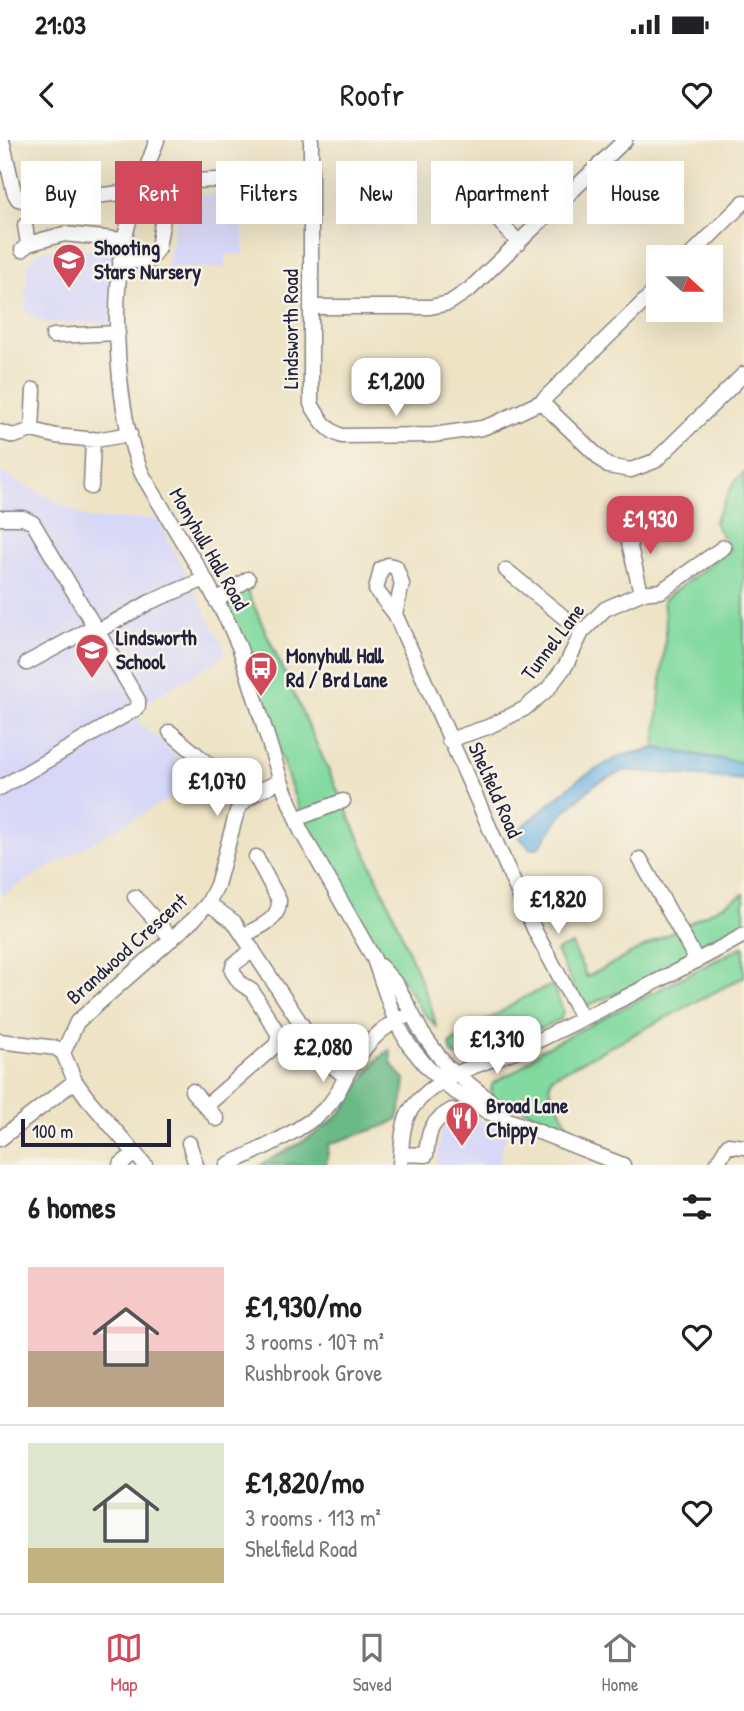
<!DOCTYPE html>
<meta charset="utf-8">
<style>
:root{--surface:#fff;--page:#f2f2f2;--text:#202124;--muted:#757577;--line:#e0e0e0;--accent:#d1495b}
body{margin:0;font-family:"Patrick Hand",sans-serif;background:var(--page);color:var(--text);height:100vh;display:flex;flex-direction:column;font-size:26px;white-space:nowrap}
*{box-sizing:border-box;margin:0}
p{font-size:23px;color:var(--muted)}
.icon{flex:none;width:38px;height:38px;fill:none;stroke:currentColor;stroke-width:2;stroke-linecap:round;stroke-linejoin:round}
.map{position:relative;height:1025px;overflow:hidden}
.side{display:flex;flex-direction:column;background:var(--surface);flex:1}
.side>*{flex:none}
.top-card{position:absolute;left:21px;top:21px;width:704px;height:63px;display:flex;gap:14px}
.needle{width:46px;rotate:111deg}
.tools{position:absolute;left:646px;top:105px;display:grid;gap:14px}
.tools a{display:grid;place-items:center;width:77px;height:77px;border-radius:0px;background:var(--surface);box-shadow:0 7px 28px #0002;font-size:35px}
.scale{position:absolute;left:21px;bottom:18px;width:150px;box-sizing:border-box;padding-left:7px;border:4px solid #22223b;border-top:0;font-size:19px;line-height:24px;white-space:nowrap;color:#22223b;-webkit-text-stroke:5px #f7f3e8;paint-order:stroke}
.price{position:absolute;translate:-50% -60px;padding:0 16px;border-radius:14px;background:#fff;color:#222;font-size:23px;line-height:46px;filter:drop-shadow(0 2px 4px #0008)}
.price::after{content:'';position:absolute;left:50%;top:42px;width:21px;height:16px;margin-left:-10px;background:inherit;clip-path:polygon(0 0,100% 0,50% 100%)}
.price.on{background:var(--accent);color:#fff}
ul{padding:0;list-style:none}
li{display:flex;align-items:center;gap:21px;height:175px;padding:0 28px}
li+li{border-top:2px solid var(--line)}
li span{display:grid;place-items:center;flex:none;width:196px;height:140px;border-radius:0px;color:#555}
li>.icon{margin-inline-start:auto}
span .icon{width:84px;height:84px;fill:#fffc;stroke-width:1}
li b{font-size:30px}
h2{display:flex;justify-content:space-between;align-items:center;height:84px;padding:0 28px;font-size:30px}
.chip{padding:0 24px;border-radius:0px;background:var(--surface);box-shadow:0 7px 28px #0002;font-size:24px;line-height:63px}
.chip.on{background:var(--accent);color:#fff}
.status{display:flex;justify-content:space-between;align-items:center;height:49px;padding:0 35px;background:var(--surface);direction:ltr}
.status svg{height:19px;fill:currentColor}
header{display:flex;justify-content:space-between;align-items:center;height:91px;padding:0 28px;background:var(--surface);font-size:32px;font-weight:600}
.tabs{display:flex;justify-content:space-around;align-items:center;height:98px;border-top:2px solid var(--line);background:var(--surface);font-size:19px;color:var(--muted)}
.tabs a{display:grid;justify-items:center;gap:4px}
.tabs .on{color:var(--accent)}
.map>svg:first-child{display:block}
.built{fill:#d7d7f8}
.green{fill:#82da9f;stroke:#527e6d;stroke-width:2}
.forest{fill:#69ba86;stroke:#466e60;stroke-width:2}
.water{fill:#6ab2e2;stroke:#466a8e;stroke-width:2}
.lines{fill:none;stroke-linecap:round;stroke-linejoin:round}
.minor-casing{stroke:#888280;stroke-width:17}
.minor{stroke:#fff;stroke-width:14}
.labels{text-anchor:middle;stroke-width:5;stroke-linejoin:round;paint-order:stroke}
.poi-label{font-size:21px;font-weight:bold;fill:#22223b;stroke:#f7f3e8;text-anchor:start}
.street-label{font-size:21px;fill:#22223b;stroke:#f7f3e8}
</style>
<div class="status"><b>21:03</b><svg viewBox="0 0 49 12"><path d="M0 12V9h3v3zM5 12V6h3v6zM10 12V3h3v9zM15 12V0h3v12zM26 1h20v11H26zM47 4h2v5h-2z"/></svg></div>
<header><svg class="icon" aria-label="back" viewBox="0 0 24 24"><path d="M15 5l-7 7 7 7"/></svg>Roofr<svg class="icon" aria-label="heart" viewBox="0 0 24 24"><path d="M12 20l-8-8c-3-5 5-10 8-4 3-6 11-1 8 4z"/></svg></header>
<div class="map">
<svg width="744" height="1025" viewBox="0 0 744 1025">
<rect width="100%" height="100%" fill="#f7f3e8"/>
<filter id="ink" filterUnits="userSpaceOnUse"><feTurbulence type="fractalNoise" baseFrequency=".0143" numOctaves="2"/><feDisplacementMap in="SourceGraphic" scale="14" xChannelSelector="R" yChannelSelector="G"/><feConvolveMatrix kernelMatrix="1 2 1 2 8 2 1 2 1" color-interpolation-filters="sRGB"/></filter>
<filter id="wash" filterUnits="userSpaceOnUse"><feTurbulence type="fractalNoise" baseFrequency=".00686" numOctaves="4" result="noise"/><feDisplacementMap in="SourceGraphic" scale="28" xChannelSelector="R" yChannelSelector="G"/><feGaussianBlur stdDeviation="1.57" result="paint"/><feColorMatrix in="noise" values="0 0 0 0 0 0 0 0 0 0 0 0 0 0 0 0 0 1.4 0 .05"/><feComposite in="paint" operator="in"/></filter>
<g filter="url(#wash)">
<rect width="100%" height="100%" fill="#eee3c5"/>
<path class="built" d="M243 50 244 115 227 114 225 128 167 127 177 69 187 57Z
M81 109 112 113V183H45L25 172 27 123 41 110Z
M0 332 90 379H158L227 514 141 566 139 581 201 640 0 756Z
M471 975 506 993 498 1025H437L441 992 455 978Z"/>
<path class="green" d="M744 333V623L655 608 666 487 663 460 730 409 714 382 735 341Z
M245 446 393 773 432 869 436 886 421 870 403 840 375 812 304 683 225 459Z
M744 754V788L634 846 586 866 582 863 556 811 572 804 587 837Z
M744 806V837L552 937 549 947 568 986 494 958 491 949 493 943 519 929 541 910Z
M552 845 563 870 561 879 469 921 452 914 450 903 527 856Z"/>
<path class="forest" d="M390 910 392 925 405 939 403 959 398 979 387 985 329 1004 326 1025H260C288 1009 321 995 343 970 359 952 368 922 390 910Z"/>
<path class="water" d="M655 608 744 623V640L625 630 595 644 564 672 539 707 531 709 515 693 579 639 620 616Z"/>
</g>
<g filter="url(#ink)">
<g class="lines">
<defs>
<path id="minor" d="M157 0C145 33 131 67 124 102 111 166 116 273 142 334L205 439 230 486 240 509 281 641 301 691 374 819 395 880 409 905 427 927 451 949 488 972 623 1025
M311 0V264C320 279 326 290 342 296L433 295 482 288 496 283 541 262 658 148
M3 4 14 52 18 59 33 63 139 51
M459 37 519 103
M143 40 169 42 310 36
M28 104 64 94 124 100
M22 110 28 104 25 85
M689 117 744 62
M120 121H149L158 108 169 42
M313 167H430L449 163 470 149 625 0
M53 196 118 193
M541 262 608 326 631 330 655 321 744 234
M32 290 34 250
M0 292 14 296 32 290 56 296 96 300 130 294
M91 347 93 299
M0 378H23L33 383 138 560V566L134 570 0 648
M625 386 641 453
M506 430 582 492
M216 461 248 439
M395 474 376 450 381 429 388 425 396 427 402 444 395 474 536 793 582 878
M98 491 150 462 205 439
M27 523 95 486
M170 592 248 658
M449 600 488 587 524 569 548 549 566 525 582 492 605 469 641 453 661 451 724 407
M296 679 343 661
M640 719 697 821
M135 757 172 799
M208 763 234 782 317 908 331 925 346 937
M243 796C258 787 280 781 279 760L256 717
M380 826 397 845 422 893 446 926 497 966
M0 901 56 908 63 913
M192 951 217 979
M206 966 276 905 279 895 252 851 240 843 232 831 234 824 253 810
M0 999 75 941
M189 1003 196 1025
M401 1014 426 1015C429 990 430 982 452 970
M120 1025 135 1013
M145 1025 88 959 75 941 63 913 77 882 194 779 208 763 217 745 237 671C247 654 263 649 281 641
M227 1025C257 1011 302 991 326 968 336 958 340 948 346 936 362 908 381 884 412 874
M400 1025C402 1007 401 983 412 968 441 930 488 924 529 905 601 870 674 834 744 795
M716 1025 728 1005 744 1007"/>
</defs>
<use href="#minor" class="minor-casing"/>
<use href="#minor" class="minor"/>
</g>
</g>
<defs>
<symbol id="school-pin" viewBox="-11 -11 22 30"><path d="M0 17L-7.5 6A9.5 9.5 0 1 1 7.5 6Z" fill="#d1495b" stroke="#f7f3e8"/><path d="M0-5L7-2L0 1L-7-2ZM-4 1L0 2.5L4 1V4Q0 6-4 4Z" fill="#fff"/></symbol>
<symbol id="bus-pin" viewBox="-11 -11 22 30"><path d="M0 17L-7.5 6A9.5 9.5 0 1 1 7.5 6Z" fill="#d1495b" stroke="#f7f3e8"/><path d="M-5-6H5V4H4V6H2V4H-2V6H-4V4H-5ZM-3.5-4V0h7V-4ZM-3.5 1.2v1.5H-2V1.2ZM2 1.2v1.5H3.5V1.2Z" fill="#fff"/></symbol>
<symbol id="restaurant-pin" viewBox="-11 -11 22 30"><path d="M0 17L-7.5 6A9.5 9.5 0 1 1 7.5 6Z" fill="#d1495b" stroke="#f7f3e8"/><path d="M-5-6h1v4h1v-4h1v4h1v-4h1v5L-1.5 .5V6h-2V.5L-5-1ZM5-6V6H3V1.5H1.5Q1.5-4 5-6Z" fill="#fff"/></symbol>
</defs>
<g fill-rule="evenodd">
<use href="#school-pin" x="50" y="101" width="38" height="52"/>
<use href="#school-pin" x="73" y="491" width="38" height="52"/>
<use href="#bus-pin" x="242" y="509" width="38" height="52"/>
<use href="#restaurant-pin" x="443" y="959" width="38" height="52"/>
</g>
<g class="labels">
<g class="poi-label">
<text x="94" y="115">Shooting<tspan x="94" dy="24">Stars Nursery</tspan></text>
<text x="116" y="505">Lindsworth<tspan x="116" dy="24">School</tspan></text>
<text x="286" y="523">Monyhull Hall<tspan x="286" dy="24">Rd / Brd Lane</tspan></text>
<text x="486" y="973">Broad Lane<tspan x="486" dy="24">Chippy</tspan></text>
</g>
<g class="street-label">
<text transform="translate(291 189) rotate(-90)" y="7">Lindsworth Road</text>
<text transform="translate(209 409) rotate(60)" y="7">Monyhull Hall Road</text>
<text transform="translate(553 502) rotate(-53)" y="7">Tunnel Lane</text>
<text transform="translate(495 650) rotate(66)" y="7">Shelfield Road</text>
<text transform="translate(127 809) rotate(-42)" y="7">Brandwood Crescent</text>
</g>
</g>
</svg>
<div class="tools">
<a><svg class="needle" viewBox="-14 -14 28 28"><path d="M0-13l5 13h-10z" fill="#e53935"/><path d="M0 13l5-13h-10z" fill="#757577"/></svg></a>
</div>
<div class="scale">100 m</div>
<b class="price" style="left:396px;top:278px">£1,200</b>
<b class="price on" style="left:650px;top:416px">£1,930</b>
<b class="price" style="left:217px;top:678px">£1,070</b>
<b class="price" style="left:558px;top:796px">£1,820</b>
<b class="price" style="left:497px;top:936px">£1,310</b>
<b class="price" style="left:323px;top:944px">£2,080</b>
<div class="top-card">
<a class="chip">Buy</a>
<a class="chip on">Rent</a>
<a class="chip">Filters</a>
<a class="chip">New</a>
<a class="chip">Apartment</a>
<a class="chip">House</a>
</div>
</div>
<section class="side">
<h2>6 homes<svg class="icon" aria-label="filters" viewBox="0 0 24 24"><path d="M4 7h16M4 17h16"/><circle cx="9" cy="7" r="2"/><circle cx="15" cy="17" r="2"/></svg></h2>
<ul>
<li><span style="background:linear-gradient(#f6c9c9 60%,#b9a48a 0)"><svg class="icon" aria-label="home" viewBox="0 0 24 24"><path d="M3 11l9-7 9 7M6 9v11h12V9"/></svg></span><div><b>£1,930/mo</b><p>3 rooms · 107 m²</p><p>Rushbrook Grove</p></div><svg class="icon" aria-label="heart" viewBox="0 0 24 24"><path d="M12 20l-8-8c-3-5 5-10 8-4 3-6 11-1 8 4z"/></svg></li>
<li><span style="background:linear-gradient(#dfe7d0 75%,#c2b280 0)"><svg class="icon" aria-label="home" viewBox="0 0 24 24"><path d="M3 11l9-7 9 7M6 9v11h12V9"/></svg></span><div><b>£1,820/mo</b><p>3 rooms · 113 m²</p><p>Shelfield Road</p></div><svg class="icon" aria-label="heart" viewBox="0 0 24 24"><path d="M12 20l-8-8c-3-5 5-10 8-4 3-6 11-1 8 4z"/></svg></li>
</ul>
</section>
<nav class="tabs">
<a class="on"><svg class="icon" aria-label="map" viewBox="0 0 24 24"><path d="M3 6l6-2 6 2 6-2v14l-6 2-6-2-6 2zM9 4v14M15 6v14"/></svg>Map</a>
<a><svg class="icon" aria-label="saved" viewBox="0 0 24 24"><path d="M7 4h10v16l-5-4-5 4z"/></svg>Saved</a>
<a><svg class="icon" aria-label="home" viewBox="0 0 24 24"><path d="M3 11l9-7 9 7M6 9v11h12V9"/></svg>Home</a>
</nav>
